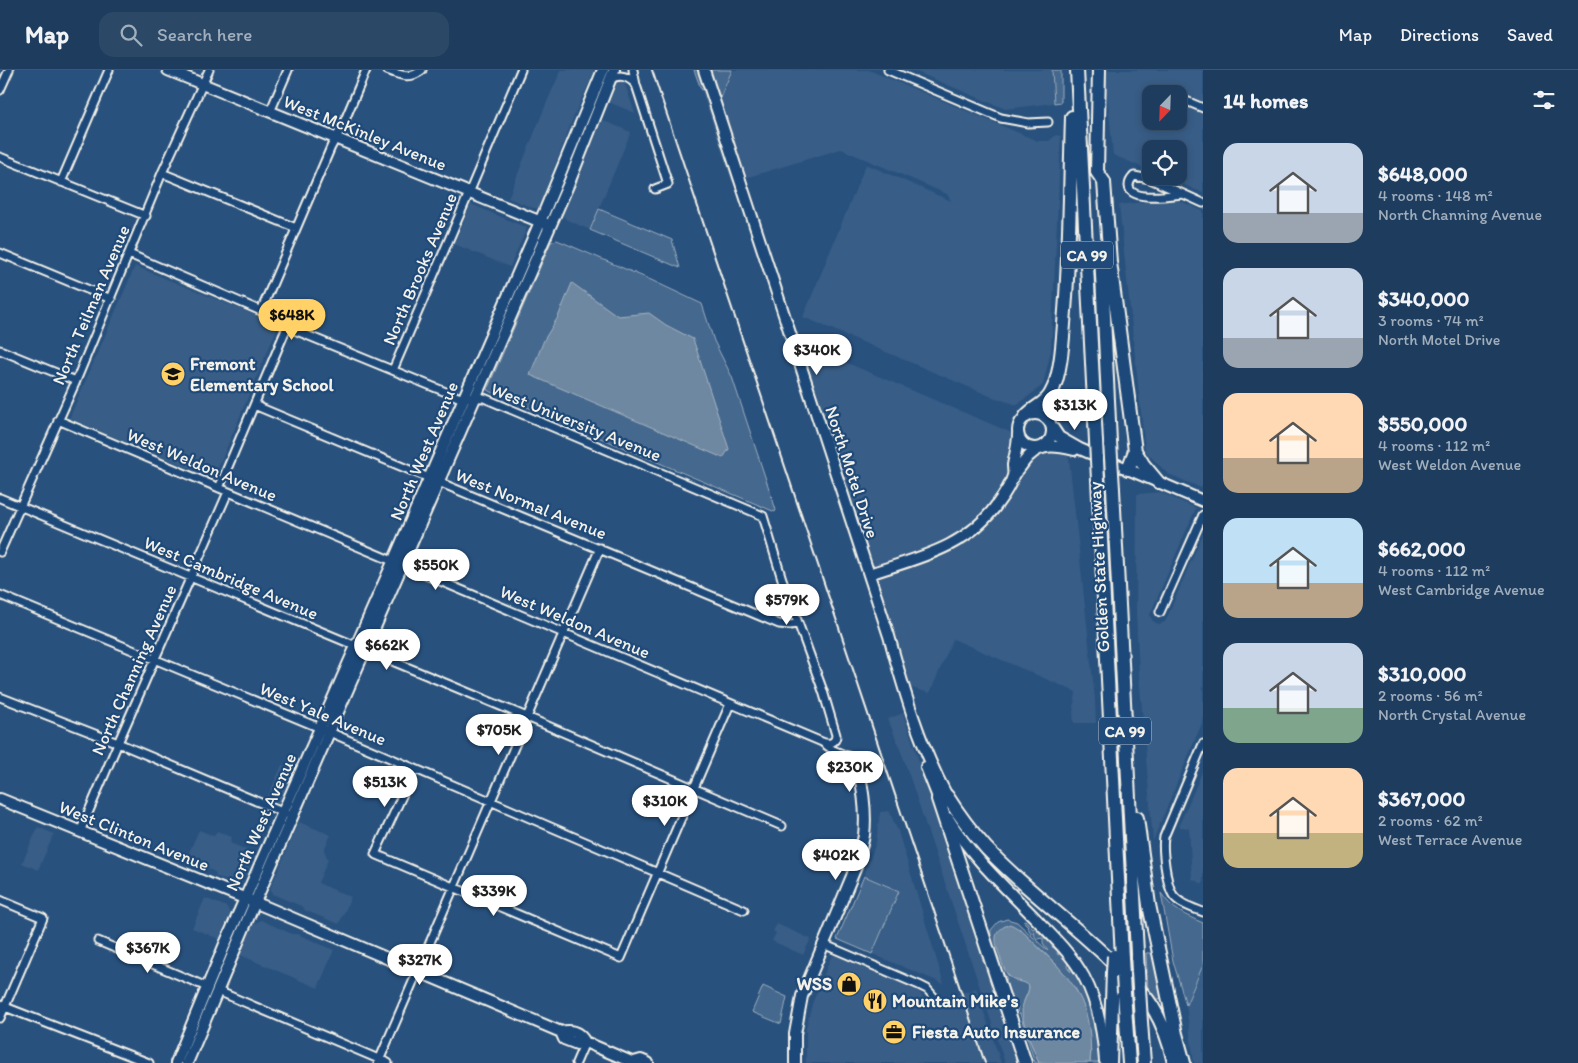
<!DOCTYPE html>
<meta charset="utf-8">
<style>
:root{--surface:#1e3d5e;--page:#2b4867;--text:#f1f3f6;--muted:#a1aebc;--line:#3c5673;--accent:#ffd166}
body{margin:0;font-family:Itim,sans-serif;background:var(--page);color:var(--text);height:100vh;display:flex;flex-direction:column;font-size:19px;white-space:nowrap}
*{box-sizing:border-box;margin:0}
p{font-size:16px;color:var(--muted)}
.icon{flex:none;width:28px;height:28px;fill:none;stroke:currentColor;stroke-width:2;stroke-linecap:round;stroke-linejoin:round}
.map{position:relative;flex:1;overflow:hidden}
.drawer{display:flex;flex-direction:column;background:var(--surface);width:375px}
.drawer>*{flex:none}
.needle{width:32px;rotate:203deg}
.buttons{position:absolute;left:1142px;top:15px;display:grid;gap:10px}
.buttons a{display:grid;place-items:center;width:45px;height:45px;border-radius:10px;background:var(--surface);box-shadow:0 2px 8px #0003,0 0 0 1px var(--line);font-size:25px}
.price{position:absolute;translate:-50% -42px;padding:0 11px;border-radius:18px;background:#fff;color:#222;font-size:16px;line-height:32px;filter:drop-shadow(0 1px 2px #0008)}
.price::after{content:'';position:absolute;left:50%;top:30px;width:15px;height:11px;margin-left:-8px;background:inherit;clip-path:polygon(0 0,100% 0,50% 100%)}
.price.selected{background:var(--accent);color:#111}
ul{padding:0;list-style:none}
li{display:flex;align-items:center;gap:15px;height:125px;padding:0 20px}
li span{display:grid;place-items:center;flex:none;width:140px;height:100px;border-radius:15px;color:#555}
li>.icon{margin-inline-start:auto}
span .icon{width:60px;height:60px;fill:#fffc;stroke-width:1}
li b{font-size:21px}
h2{display:flex;justify-content:space-between;align-items:center;height:60px;padding:0 20px;font-size:21px}
header{display:flex;align-items:center;gap:30px;box-sizing:border-box;height:70px;padding:0 25px;background:var(--surface);border-bottom:1px solid var(--line)}
header strong{font-size:24px}
nav{display:flex;gap:28px;margin-inline-start:auto;font-size:18px}
.search{width:350px;height:45px;background:var(--page);display:flex;align-items:center;gap:12px;box-sizing:border-box;padding:0 18px;border-radius:15px;color:var(--muted);font-size:19px}
main{display:flex;flex:1;min-height:0}
.map>svg:first-child{display:block}
.built{fill:#375d86;fill-rule:evenodd}
.green{fill:#45688e;stroke:#9cacbb}
.water{fill:#6e88a2;stroke:#a4b2be}
.lines{fill:none;stroke-linecap:round;stroke-linejoin:round}
.street-casing{stroke:#f4f1e8;stroke-width:11}
.secondary-casing{stroke:#f4f1e8;stroke-width:14}
.highway-casing{stroke:#f4f1e8;stroke-width:16}
.street{stroke:#1f4a7a;stroke-width:7}
.secondary{stroke:#1f4a7a;stroke-width:10}
.highway{stroke:#1f4a7a;stroke-width:12}
.rail{stroke:#f4f1e8;stroke-width:2}
.highway-bridge-casing{stroke:#f4f1e8;stroke-width:16;stroke-linecap:butt}
.highway-bridge{stroke:#1f4a7a;stroke-width:12}
.labels{text-anchor:middle;stroke-width:4.5;stroke-linejoin:round;paint-order:stroke}
.shield{fill:#1f4a7a;stroke:#b4bfc7;stroke-width:1}
.shield-label{font-size:16px;font-weight:bold;fill:#f4f1e8}
.street-label{font-size:18px;fill:#f4f1e8;stroke:#1f4a7a}
.poi-label{font-size:18px;font-weight:bold;fill:#f4f1e8;stroke:#1f4a7a;text-anchor:start}
</style>
<header>
<strong>Map</strong>
<div class="search"><svg class="icon" aria-label="search" viewBox="0 0 24 24"><circle cx="10" cy="10" r="6"/><path d="M15 15l6 6"/></svg>Search here</div>
<nav><a>Map</a><a>Directions</a><a>Saved</a></nav>
</header>
<main>
<div class="map">
<svg width="1203" height="993" viewBox="0 0 1203 993">
<rect width="100%" height="100%" fill="#28517e"/>
<filter id="ink" filterUnits="userSpaceOnUse"><feTurbulence type="fractalNoise" baseFrequency=".02" numOctaves="2"/><feDisplacementMap in="SourceGraphic" scale="10" xChannelSelector="R" yChannelSelector="G"/><feConvolveMatrix kernelMatrix="1 2 1 2 8 2 1 2 1" color-interpolation-filters="sRGB"/></filter>
<g filter="url(#ink)">
<path class="built" d="M561 0H595L574 46 540 135 537 138H533L508 128 546 34Z
M732 0H869L1038 71H1049L1056 65 1061 66 1051 281 1043 315 1017 335 992 327 803 247 866 94 951 131 947 124 841 79 732 112 701 19 720 27Z
M912 0H1052L1054 33 1005 39Z
M1105 0H1203V32L1182 24 1179 31 1203 42V123L1163 106H1179V79H1151V101L1113 85ZM1151 24H1179V51H1151Z
M618 10 622 11 625 14 635 43 608 32 615 13Z
M602 50 631 62 590 160 565 149 563 145Z
M1173 128 1203 141V414L1201 418 1168 404 1145 381 1119 135Z
M471 134 527 158 510 197 454 174Z
M135 196 265 249 277 259 214 408 69 349Z
M805 275 1069 387 1095 629 1096 653H1074L1073 643 1076 622 953 569 930 623 900 615 794 300 795 297 793 285 798 278Z
M1160 422 1196 438 1150 545 1152 550 1156 553 1160 554 1165 552 1203 463V651L1153 771 1139 605 1136 542 1137 424Z
M903 643 978 868 1019 993H1005L903 687 888 649Z
M282 695 293 699 279 733 267 728Z
M1203 700V814L1192 809 1189 758 1180 757 1179 755Z
M889 741 898 761 944 914 872 884 899 821 864 806 876 772 880 742Z
M299 752 331 765 324 780 328 790 318 813 351 827 339 854 306 841 301 836 272 824 270 819Z
M38 757 54 764 38 800 22 793Z
M199 760 214 766 217 761 232 767 230 773 255 783 242 813 237 815 215 806 216 803 207 798 185 791Z
M205 828 227 837 230 843 219 869 192 858Z
M261 850 292 864H298L334 880 318 918 240 885 253 854Z
M777 854 811 869 803 885 772 871 776 863 773 861Z
M836 885 916 919 921 924 927 936 931 938H940L943 936 948 928 976 918 1001 993H806V958L812 934 831 887Z
M1203 895V993H1194L1186 935Z"/>
<path class="green" d="M694 0H732L720 28 701 19Z
M1052 0H1061V32L1054 33Z
M599 139 672 170 680 198 590 160Z
M557 170 651 210 702 234 714 271 732 307 776 440 775 442 487 320 551 172Z
M864 806 899 821 872 884 837 869Z
M1161 823C1172 840 1185 845 1203 853V895L1186 935 1173 891Z
M1007 849 1017 852 1048 881 1043 873V868L1037 869 1034 865 1035 863 1034 861 1032 864 1027 857 1028 856 1023 851 1025 850 1033 859 1036 857 1038 862H1040V864L1041 863 1053 875 1052 877 1058 880 1057 884 1059 885 1058 882 1061 885H1063L1068 894 1067 895 1068 899 1071 902 1069 898 1071 897 1078 909H1079L1085 919H1084C1090 927 1089 933 1090 942 1091 949 1095 953 1094 959L1097 963 1102 993H1090L1091 982 1077 921 1056 894 1019 858 1016 911 1026 913 1029 916C1029 922 1026 925 1024 931 1019 951 1032 974 1039 993H1035L1020 944 1017 941 1018 937H1016L1015 940 1014 936 1012 937 1002 904 1006 911 1007 909C998 896 989 877 991 860L998 852Z
M1146 883H1153L1162 928 1155 930 1148 920Z
M763 916 787 927 781 954 752 942Z"/>
<path class="water" d="M572 213 618 246 649 243 666 255 693 269 729 379 723 388 530 305 544 270 558 247Z
M1010 854C1022 859 1030 869 1039 878 1053 891 1068 905 1077 922 1089 942 1092 970 1090 993H1039C1034 980 1021 952 1022 939 1023 930 1029 924 1029 916 1024 910 1014 912 1008 905 1004 900 1002 893 1000 887 995 871 991 861 1010 854Z"/>
<g class="lines">
<defs>
<path id="street" d="M387 0C400 5 410 10 422 0
M633 0 636 15 668 114 655 119
M888 0 1001 48 1028 53 1048 52
M611 9C621 3 629 7 636 15
M0 20 9 0
M1184 30 1203 38
M270 42 288 0
M0 87 146 146
M162 103 296 158
M61 112 109 0
M1183 124C1172 125 1130 132 1129 116 1129 112 1131 109 1134 106L1150 109 1203 133
M0 183 111 229
M129 184 261 241 287 257 458 327 484 328 763 446 782 509 823 621 836 665C836 673 829 675 822 672
M261 241 331 77 342 57 366 0
M0 280 76 311
M393 300 469 123 521 0
M254 335 779 554 790 555 797 554
M58 350 822 672 833 680 857 690
M219 418 287 257
M0 428 527 647 782 756
M0 482 76 311 162 103 209 0
M0 525 320 658 744 840
M1160 542 1203 445
M0 627 118 673 287 744
M1203 674 1164 767C1162 779 1166 814 1173 825 1179 834 1193 838 1203 842
M414 700 375 784 621 888 730 634
M80 762 118 673 228 422
M0 830 43 848 0 948
M98 871 207 917
M823 874 919 915 927 919 934 927
M218 921 388 993
M0 935 149 993
M378 993 600 478
M576 993 585 972"/>
<path id="secondary" d="M168 0 546 154
M704 0 889 566C904 621 920 676 947 726
M1018 361a17 17 0 1 1 34 0a17 17 0 1 1-34 0Z
M1053 358 1059 367 1080 379 1203 431
M1014 404C1020 399 1023 392 1029 386 1043 373 1057 376 1074 380
M869 504C917 488 967 478 998 433 1004 425 1010 416 1013 406 1014 402 1013 399 1013 395 1015 384 1018 375 1018 364
M926 697 941 735
M0 729 266 837 561 962C572 959 579 962 585 972
M948 748C972 788 1006 818 1038 851 1055 869 1072 885 1084 907 1098 933 1103 962 1105 991
M561 962 564 969 577 974 585 972 634 993
M634 992 641 990 648 993
M176 993 225 874 393 492 540 152 603 0
M187 993 255 832 569 113 614 0
M795 993V964L802 926 855 799C858 788 862 777 864 765 867 740 862 715 857 690"/>
<path id="highway" d="M1077 0 1096 371
M1099 0 1097 102 1104 112 1110 192 1135 381 1143 394 1158 412
M1101 184 1110 372
M1026 346C1033 337 1046 334 1051 323 1062 304 1063 264 1065 241 1070 177 1070 112 1072 47
M1128 399 1135 381
M1098 410 1122 888
M1113 419 1138 902
M947 726C959 745 972 762 986 778 1025 819 1071 852 1111 891 1126 905 1141 919 1152 936 1163 954 1170 973 1174 993
M938 729 1025 993
M1137 748 1149 835 1176 964 1184 993
M1124 923 1129 993
M1141 952 1144 993
M1110 993 1113 902"/>
</defs>
<use href="#street" class="street-casing"/>
<use href="#secondary" class="secondary-casing"/>
<use href="#highway" class="highway-casing"/>
<use href="#street" class="street"/>
<use href="#secondary" class="secondary"/>
<use href="#highway" class="highway"/>
<path class="rail" d="M652 0 985 993"/>
<defs>
<path id="highway-bridge" d="M1096 371 1098 410
M1110 372 1113 419
M1122 888 1124 923
M1113 902 1114 886
M1138 902 1141 952"/>
</defs>
<use href="#highway-bridge" class="highway-bridge-casing"/>
<use href="#highway-bridge" class="highway-bridge"/>
</g>
</g>
<defs>
<symbol id="school-disc" viewBox="-11 -11 22 22"><circle r="9.5" fill="#ffd166" stroke="#1f4a7a"/><path d="M0-5L7-2L0 1L-7-2ZM-4 1L0 2.5L4 1V4Q0 6-4 4Z" fill="#111"/></symbol>
<symbol id="shop-disc" viewBox="-11 -11 22 22"><circle r="9.5" fill="#ffd166" stroke="#1f4a7a"/><path d="M-5-2.5h2.3a2.7 3.5 0 0 1 5.4 0H5L5.5 6h-11ZM-1.5-2.5h3a1.5 2.3 0 0 0-3 0Z" fill="#111"/></symbol>
<symbol id="restaurant-disc" viewBox="-11 -11 22 22"><circle r="9.5" fill="#ffd166" stroke="#1f4a7a"/><path d="M-5-6h1v4h1v-4h1v4h1v-4h1v5L-1.5 .5V6h-2V.5L-5-1ZM5-6V6H3V1.5H1.5Q1.5-4 5-6Z" fill="#111"/></symbol>
<symbol id="office-disc" viewBox="-11 -11 22 22"><circle r="9.5" fill="#ffd166" stroke="#1f4a7a"/><path d="M-6-3h4V-5.5h4V-3h4V5H-6ZM-1-4.5V-3h2v-1.5ZM-6 0V1H6V0Z" fill="#111"/></symbol>
</defs>
<g fill-rule="evenodd">
<use href="#school-disc" x="159" y="290" width="28" height="28"/>
<use href="#shop-disc" x="835" y="900" width="28" height="28"/>
<use href="#restaurant-disc" x="861" y="917" width="28" height="28"/>
<use href="#office-disc" x="880" y="948" width="28" height="28"/>
</g>
<g class="labels">
<g class="shield">
<rect x="1061" y="171.5" width="52" height="27" rx="4"/>
<rect x="1099" y="647.5" width="52" height="27" rx="4"/>
</g>
<g class="shield-label">
<text x="1087" y="191">CA 99</text>
<text x="1125" y="667">CA 99</text>
</g>
<g class="street-label">
<text transform="translate(365 63) rotate(22)" y="6">West McKinley Avenue</text>
<text transform="translate(420 199) rotate(-67)" y="6">North Brooks Avenue</text>
<text transform="translate(91 235) rotate(-67)" y="6">North Teilman Avenue</text>
<text transform="translate(576 352) rotate(22)" y="6">West University Avenue</text>
<text transform="translate(424 381) rotate(-67)" y="6">North West Avenue</text>
<text transform="translate(202 395) rotate(23)" y="6">West Weldon Avenue</text>
<text transform="translate(852 402) rotate(72)" y="6">North Motel Drive</text>
<text transform="translate(531 434) rotate(22)" y="6">West Normal Avenue</text>
<text transform="translate(1099 497) rotate(-93)" y="6">Golden State Highway</text>
<text transform="translate(231 508) rotate(23)" y="6">West Cambridge Avenue</text>
<text transform="translate(575 552) rotate(23)" y="6">West Weldon Avenue</text>
<text transform="translate(134 600) rotate(-66)" y="6">North Channing Avenue</text>
<text transform="translate(323 644) rotate(23)" y="6">West Yale Avenue</text>
<text transform="translate(261 752) rotate(-66)" y="6">North West Avenue</text>
<text transform="translate(134 766) rotate(22)" y="6">West Clinton Avenue</text>
</g>
<g class="poi-label">
<text x="190" y="300">Fremont<tspan x="190" dy="21">Elementary School</tspan></text>
<text x="832" y="920" text-anchor="end">WSS</text>
<text x="892" y="937">Mountain Mike's</text>
<text x="912" y="968">Fiesta Auto Insurance</text>
</g>
</g>
</svg>
<div class="buttons">
<a><svg class="needle" viewBox="-14 -14 28 28"><path d="M0-13l5 13h-10z" fill="#e53935"/><path d="M0 13l5-13h-10z" fill="#a1aebc"/></svg></a>
<a><svg class="icon" aria-label="locate" viewBox="0 0 24 24"><circle cx="12" cy="12" r="6"/><path d="M12 2v4M12 18v4M2 12h4M18 12h4"/></svg></a>
</div>
<b class="price selected" style="left:292px;top:271px">$648K</b>
<b class="price" style="left:817px;top:306px">$340K</b>
<b class="price" style="left:1075px;top:361px">$313K</b>
<b class="price" style="left:436px;top:521px">$550K</b>
<b class="price" style="left:787px;top:556px">$579K</b>
<b class="price" style="left:387px;top:601px">$662K</b>
<b class="price" style="left:499px;top:686px">$705K</b>
<b class="price" style="left:850px;top:723px">$230K</b>
<b class="price" style="left:385px;top:738px">$513K</b>
<b class="price" style="left:665px;top:757px">$310K</b>
<b class="price" style="left:836px;top:811px">$402K</b>
<b class="price" style="left:494px;top:847px">$339K</b>
<b class="price" style="left:148px;top:904px">$367K</b>
<b class="price" style="left:420px;top:916px">$327K</b>
</div>
<section class="drawer">
<h2>14 homes<svg class="icon" aria-label="filters" viewBox="0 0 24 24"><path d="M4 7h16M4 17h16"/><circle cx="9" cy="7" r="2"/><circle cx="15" cy="17" r="2"/></svg></h2>
<ul>
<li><span style="background:linear-gradient(#c9d6e8 70%,#9aa5b1 0)"><svg class="icon" aria-label="home" viewBox="0 0 24 24"><path d="M3 11l9-7 9 7M6 9v11h12V9"/></svg></span><div><b>$648,000</b><p>4 rooms · 148 m²</p><p>North Channing Avenue</p></div></li>
<li><span style="background:linear-gradient(#c9d6e8 70%,#9aa5b1 0)"><svg class="icon" aria-label="home" viewBox="0 0 24 24"><path d="M3 11l9-7 9 7M6 9v11h12V9"/></svg></span><div><b>$340,000</b><p>3 rooms · 74 m²</p><p>North Motel Drive</p></div></li>
<li><span style="background:linear-gradient(#ffd9b3 65%,#b9a48a 0)"><svg class="icon" aria-label="home" viewBox="0 0 24 24"><path d="M3 11l9-7 9 7M6 9v11h12V9"/></svg></span><div><b>$550,000</b><p>4 rooms · 112 m²</p><p>West Weldon Avenue</p></div></li>
<li><span style="background:linear-gradient(#bfe0f5 65%,#b9a48a 0)"><svg class="icon" aria-label="home" viewBox="0 0 24 24"><path d="M3 11l9-7 9 7M6 9v11h12V9"/></svg></span><div><b>$662,000</b><p>4 rooms · 112 m²</p><p>West Cambridge Avenue</p></div></li>
<li><span style="background:linear-gradient(#c9d6e8 65%,#7fa58c 0)"><svg class="icon" aria-label="home" viewBox="0 0 24 24"><path d="M3 11l9-7 9 7M6 9v11h12V9"/></svg></span><div><b>$310,000</b><p>2 rooms · 56 m²</p><p>North Crystal Avenue</p></div></li>
<li><span style="background:linear-gradient(#ffd9b3 65%,#c2b280 0)"><svg class="icon" aria-label="home" viewBox="0 0 24 24"><path d="M3 11l9-7 9 7M6 9v11h12V9"/></svg></span><div><b>$367,000</b><p>2 rooms · 62 m²</p><p>West Terrace Avenue</p></div></li>
</ul>
</section>
</main>
